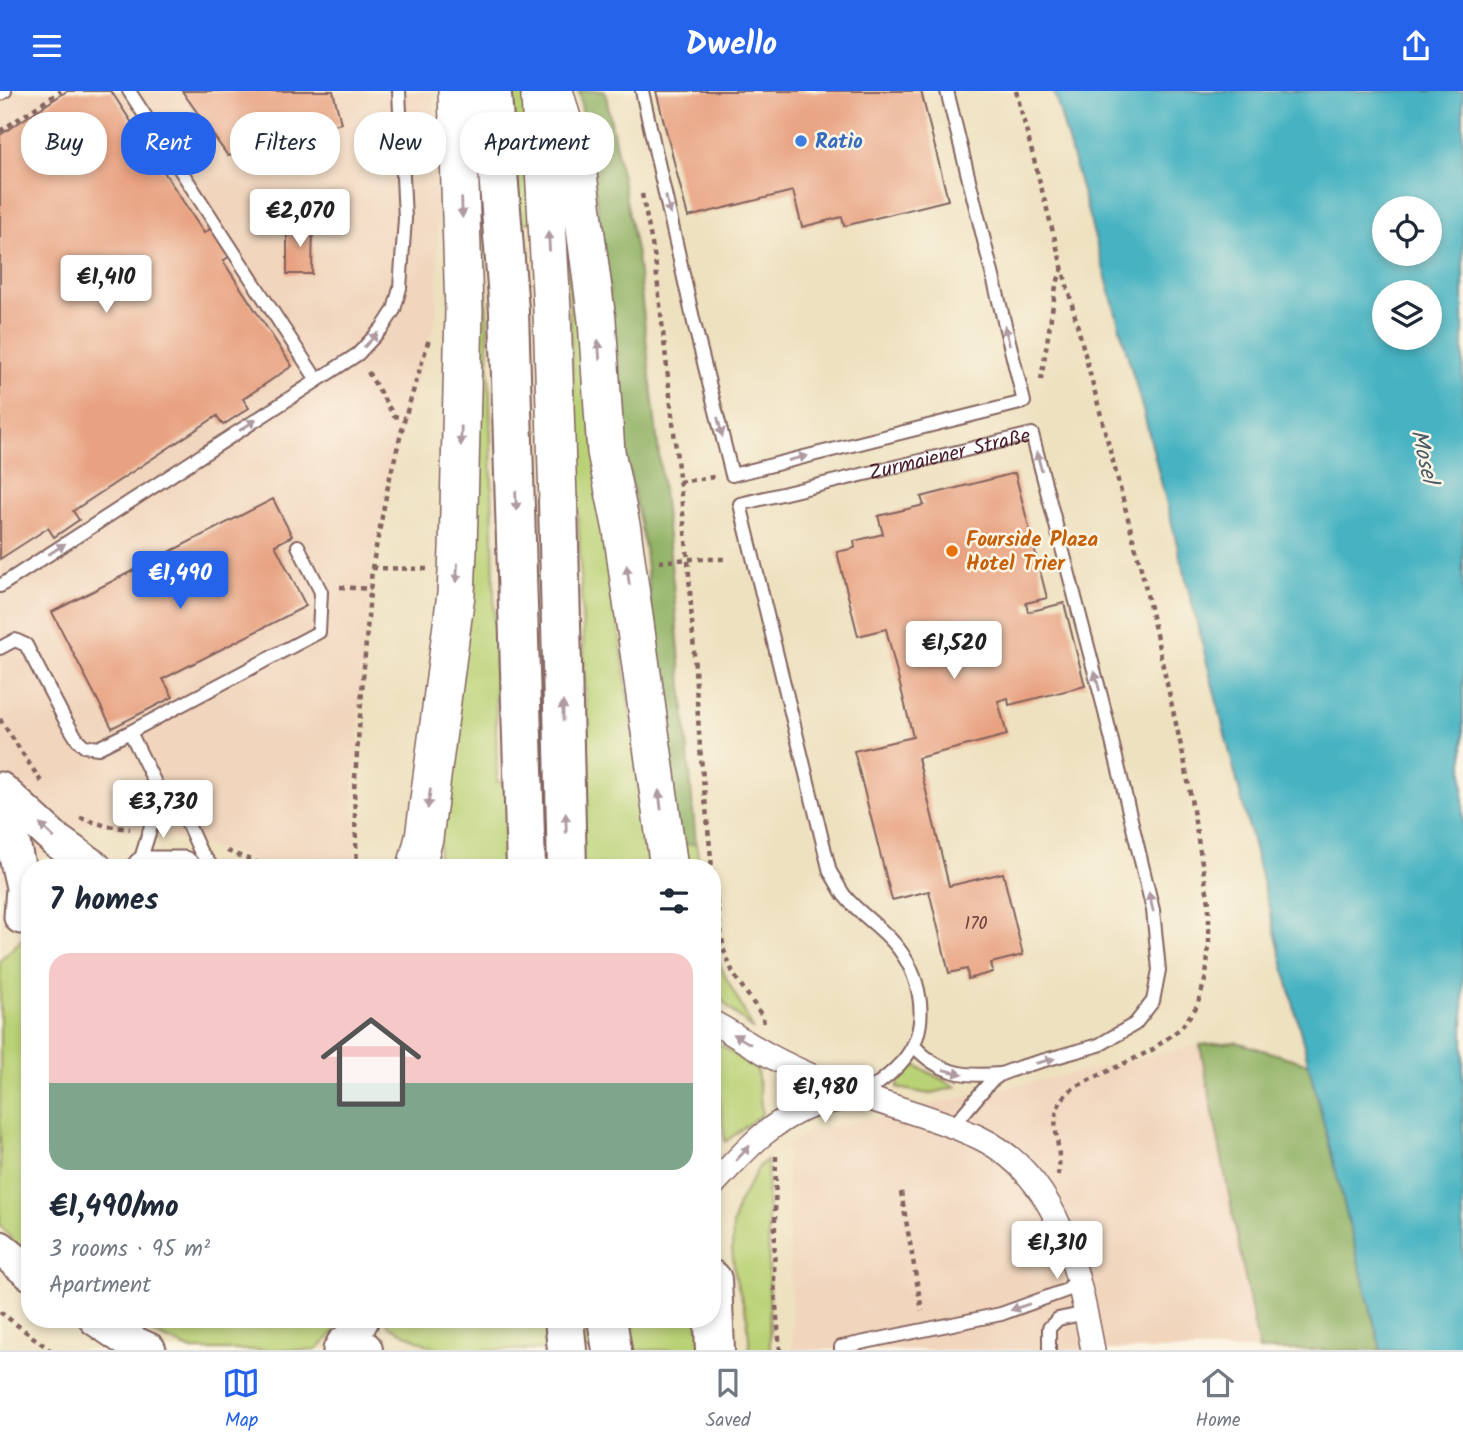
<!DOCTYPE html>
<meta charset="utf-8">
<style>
:root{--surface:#fff;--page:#f6f6f7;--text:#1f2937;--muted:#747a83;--line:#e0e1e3;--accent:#2563eb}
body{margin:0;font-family:Kalam,sans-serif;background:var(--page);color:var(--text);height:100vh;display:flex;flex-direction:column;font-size:26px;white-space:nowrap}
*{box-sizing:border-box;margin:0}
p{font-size:23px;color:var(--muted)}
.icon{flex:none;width:38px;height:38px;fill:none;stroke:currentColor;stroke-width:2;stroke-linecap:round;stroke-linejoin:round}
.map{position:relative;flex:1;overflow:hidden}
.panel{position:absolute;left:21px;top:768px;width:700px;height:469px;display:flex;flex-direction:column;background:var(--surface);border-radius:28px;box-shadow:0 4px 10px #0003}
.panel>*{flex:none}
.hud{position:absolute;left:21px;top:21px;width:700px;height:63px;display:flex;gap:14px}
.controls{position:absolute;left:1372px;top:105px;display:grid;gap:14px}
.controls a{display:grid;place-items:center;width:70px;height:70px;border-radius:50%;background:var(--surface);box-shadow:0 4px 10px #0003;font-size:35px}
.price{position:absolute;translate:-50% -60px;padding:0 16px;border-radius:7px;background:#fff;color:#222;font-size:23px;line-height:46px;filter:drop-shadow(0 2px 4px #0008)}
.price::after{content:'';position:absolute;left:50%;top:42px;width:21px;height:16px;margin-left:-10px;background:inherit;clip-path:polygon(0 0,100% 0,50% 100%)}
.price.active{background:var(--accent);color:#fff}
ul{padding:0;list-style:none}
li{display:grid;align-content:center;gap:14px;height:371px;padding:0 28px}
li+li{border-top:2px solid var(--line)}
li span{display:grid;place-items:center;height:217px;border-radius:21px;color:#555}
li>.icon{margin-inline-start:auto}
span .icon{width:126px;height:126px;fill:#fffc;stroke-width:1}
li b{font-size:30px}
h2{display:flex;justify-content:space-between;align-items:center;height:84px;padding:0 28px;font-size:30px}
.pill{padding:0 24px;border-radius:28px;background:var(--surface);box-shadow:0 4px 10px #0003;font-size:24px;line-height:63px}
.pill.active{background:var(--accent);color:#fff}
header{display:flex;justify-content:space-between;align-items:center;height:91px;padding:0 28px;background:var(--accent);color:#fff;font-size:32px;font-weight:700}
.tab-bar{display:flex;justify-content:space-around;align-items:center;height:98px;border-top:2px solid var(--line);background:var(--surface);font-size:19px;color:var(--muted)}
.tab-bar a{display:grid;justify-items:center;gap:4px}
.tab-bar .active{color:var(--accent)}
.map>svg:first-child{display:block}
.built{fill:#f1d5bd}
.green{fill:#bad276;stroke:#827850;stroke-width:2}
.forest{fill:#93b467;stroke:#6e6a49;stroke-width:2}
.water{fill:#46b3c2;stroke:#486976;stroke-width:2;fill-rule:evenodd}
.building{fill:#e8a281}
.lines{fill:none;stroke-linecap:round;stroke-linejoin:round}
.service-casing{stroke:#83635f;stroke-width:16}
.minor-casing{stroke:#83635f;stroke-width:26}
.secondary-casing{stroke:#83635f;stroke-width:37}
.primary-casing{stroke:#83635f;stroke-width:40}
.motorway-casing{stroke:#83635f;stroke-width:42}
.path{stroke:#83635f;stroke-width:4.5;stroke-dasharray:5 5;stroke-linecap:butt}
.service{stroke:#fff;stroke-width:12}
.minor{stroke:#fff;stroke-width:23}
.secondary{stroke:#fff;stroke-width:33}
.primary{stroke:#fff;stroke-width:37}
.motorway{stroke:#fff;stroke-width:38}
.oneway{fill:#ae9aa0}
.shop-dot{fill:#3f7fe0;stroke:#fcf5e5;stroke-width:2.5}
.food-dot{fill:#e8710a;stroke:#fcf5e5;stroke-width:2.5}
.labels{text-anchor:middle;stroke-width:5;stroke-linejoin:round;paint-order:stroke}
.number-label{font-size:18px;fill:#724040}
.shop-label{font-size:21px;font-weight:bold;fill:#366cbe;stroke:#fcf5e5;text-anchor:start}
.street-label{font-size:21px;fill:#4a1f2b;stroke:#fcf5e5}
.food-label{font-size:21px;font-weight:bold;fill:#c56008;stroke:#fcf5e5;text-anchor:start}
.water-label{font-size:23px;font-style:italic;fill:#485a67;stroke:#fcf5e5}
</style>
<header><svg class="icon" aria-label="menu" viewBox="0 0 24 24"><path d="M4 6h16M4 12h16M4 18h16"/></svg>Dwello<svg class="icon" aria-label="share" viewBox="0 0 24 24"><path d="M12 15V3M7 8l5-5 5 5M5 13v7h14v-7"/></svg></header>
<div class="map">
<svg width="1463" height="1259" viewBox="0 0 1463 1259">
<rect width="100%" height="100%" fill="#fcf5e5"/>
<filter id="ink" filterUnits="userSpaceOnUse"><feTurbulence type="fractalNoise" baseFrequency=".0143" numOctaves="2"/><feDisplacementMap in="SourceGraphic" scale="14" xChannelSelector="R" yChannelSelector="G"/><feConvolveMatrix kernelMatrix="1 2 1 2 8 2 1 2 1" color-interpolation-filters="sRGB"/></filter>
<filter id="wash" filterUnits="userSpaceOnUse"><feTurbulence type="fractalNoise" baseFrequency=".00686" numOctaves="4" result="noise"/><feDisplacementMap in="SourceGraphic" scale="28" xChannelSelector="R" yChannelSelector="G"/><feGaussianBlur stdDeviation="1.57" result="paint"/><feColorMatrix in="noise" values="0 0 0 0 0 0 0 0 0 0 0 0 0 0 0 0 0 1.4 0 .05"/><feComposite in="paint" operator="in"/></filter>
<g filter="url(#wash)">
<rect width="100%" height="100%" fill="#eee1c0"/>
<path class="built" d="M0 0H433L438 132 437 224 405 327 389 390 372 477 354 699 357 777H272L240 764 197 752 90 731 0 799Z
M1200 954 1259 1259H793L786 1057 808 1041Z"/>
<path class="green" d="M475 0C492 230 493 461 497 691L589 686 566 129 650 777H435L438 766 470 505Z
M506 0H525L531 131 522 133Z
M679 753H696L700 777H683Z
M30 841V1164L13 1150 0 1134V869Z
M712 847C718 882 740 907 753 939L729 917 712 897Z
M712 948 757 978 762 1023 725 1051Z
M915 974 956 996 929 1003 897 997 899 990Z
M767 1069 770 1259H750L747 1226 735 1184 732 1159 733 1134 738 1113 760 1074Z
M123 1229H346L324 1252 315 1259H192Z
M386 1229H699L701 1259H438L389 1235Z"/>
<path class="forest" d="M579 0H605L637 165 673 492 696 753H679L659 614 645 457 625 358 607 179Z
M1236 951 1309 973 1381 1259H1259L1200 954Z"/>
<path class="water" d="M1054 0H1463V1259H1381L1144 323ZM1384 117H1430V163H1384ZM1384 201H1430V247H1384Z"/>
<g id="blocks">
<path class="building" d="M67 0H111L204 142 213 136 231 164 223 170 292 275 243 308 249 317 223 334 217 325 73 420 79 429 54 446 48 437 0 468V44Z
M182 0H333L341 32 228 65Z
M656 0H921L948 109 844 135 842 126 802 136 793 100 688 126Z
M287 133 313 134 312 183H287Z
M1015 382 1047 507 1026 512 1028 521 1064 512 1085 595 1009 614 1008 607 998 610 1007 644 918 667 949 795 1003 782 1023 864 991 872 993 881 968 888 967 878 949 882 929 800 892 809 854 660 913 646 886 538 858 545 837 461 855 457 854 450 883 443 878 425 924 414 921 406Z
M273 408 292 445 275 454 306 515 163 588 173 606 112 637 52 521Z"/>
</g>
</g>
<g filter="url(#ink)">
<use href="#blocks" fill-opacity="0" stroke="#83635f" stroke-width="2"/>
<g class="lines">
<defs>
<g id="service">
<path d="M129 0 317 289"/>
<path d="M642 0 694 232 732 384 1024 311 947 0"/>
<path d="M0 3 5 0"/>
<path d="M0 495 358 263 383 236 394 219 400 197 405 128 399 0"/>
<path d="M0 557 15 549 26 554 64 627 77 648 84 655 98 657 130 641 157 696 184 725 200 760 213 777"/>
<path d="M130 641 319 541 321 501 298 455"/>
<path d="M138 777 153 729 157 696"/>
<path d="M914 955C940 983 963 986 1001 983"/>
<path id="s1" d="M862 1005C877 993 894 982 906 966 932 932 920 882 894 852 879 834 858 822 844 804 839 797 835 788 830 781L740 413 1032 343 1102 609 1153 819 1159 879 1153 910 1135 933 1099 954 1020 976 1001 983 990 991 953 1035"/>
<path d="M841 1259V1256L1001 1223 1067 1199 1078 1185"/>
<path d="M1049 1259V1237L1058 1228 1086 1222"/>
</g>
<path id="minor" d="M712 931C733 942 751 955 772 966 800 981 830 993 860 1004 900 1019 941 1028 980 1047 1060 1086 1078 1180 1093 1259
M712 1095C742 1063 769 1030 812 1015 827 1010 844 1008 860 1005"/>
<path id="secondary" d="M0 698 57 750 95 777
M1 700 23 796 21 826
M144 777H183
M0 1157 30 1182
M96 1228 127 1249 149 1259
M340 1259 356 1240 362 1228"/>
<path id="primary" d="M554 0 578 83 597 229 606 361 622 439 669 777
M540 6 552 219 558 411
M416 777 424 747 456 503 458 459 464 220 457 0"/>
<path id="motorway" d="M492 5 509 220 526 777
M558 411 567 777
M712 1189 715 1259
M564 1228 567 1259
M607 1228 612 1259
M345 1255 363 1259"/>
</defs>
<use href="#service" class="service-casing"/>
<use href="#minor" class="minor-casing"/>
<use href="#secondary" class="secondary-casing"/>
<use href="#primary" class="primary-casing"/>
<use href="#motorway" class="motorway-casing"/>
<path class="path" d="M1016 0 1142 481 1185 673 1209 812V852L1206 886 1197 915 1181 937 1152 959 1075 996C1039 1022 1065 1050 1058 1084
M0 40 61 0
M642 103 655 168 688 468 700 657 712 777
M368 281 394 325 405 327
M1041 289 1056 195 1063 175
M679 391 714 386
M659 471 688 468H728
M372 477 427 478
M340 496 371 498
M0 628 42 692
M80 727 107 735 130 738
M227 760 272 777
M357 777 354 699 372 477 389 390 405 327 429 248
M712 779 724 860 734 884 763 926 764 934
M776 1065 774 1192 780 1259
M901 1101 922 1220
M0 1221 50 1259"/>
<use href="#service" class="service"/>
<use href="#minor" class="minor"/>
<use href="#secondary" class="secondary"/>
<use href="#primary" class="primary"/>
<use href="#motorway" class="motorway"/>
</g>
<defs><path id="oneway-solid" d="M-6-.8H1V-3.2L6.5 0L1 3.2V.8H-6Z" transform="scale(1.75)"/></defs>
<g class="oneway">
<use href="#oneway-solid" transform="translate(668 114) rotate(77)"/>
<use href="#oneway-solid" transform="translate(462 117) rotate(88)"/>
<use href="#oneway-solid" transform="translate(549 150) rotate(-93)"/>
<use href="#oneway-solid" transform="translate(1007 244) rotate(-104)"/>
<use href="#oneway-solid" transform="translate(371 249) rotate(-46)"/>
<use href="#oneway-solid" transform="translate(599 259) rotate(-94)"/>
<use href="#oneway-solid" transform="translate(248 334) rotate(-33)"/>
<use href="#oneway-solid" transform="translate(720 336) rotate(76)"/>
<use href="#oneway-solid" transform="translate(461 345) rotate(91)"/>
<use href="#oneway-solid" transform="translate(798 367) rotate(-14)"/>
<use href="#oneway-solid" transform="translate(1039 370) rotate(-105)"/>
<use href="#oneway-solid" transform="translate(516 410) rotate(88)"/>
<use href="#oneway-solid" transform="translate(57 458) rotate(-33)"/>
<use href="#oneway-solid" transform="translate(457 482) rotate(93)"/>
<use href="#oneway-solid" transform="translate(628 484) rotate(-98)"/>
<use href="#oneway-solid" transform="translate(1097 590) rotate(-105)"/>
<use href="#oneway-solid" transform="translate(563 620) rotate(-91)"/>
<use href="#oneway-solid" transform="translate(429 708) rotate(98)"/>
<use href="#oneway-solid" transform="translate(660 709) rotate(-97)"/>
<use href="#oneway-solid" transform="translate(566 732) rotate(-92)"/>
<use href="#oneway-solid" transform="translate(47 740) rotate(-137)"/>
<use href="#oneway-solid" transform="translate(1151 811) rotate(-103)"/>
<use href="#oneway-solid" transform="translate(742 948) rotate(-149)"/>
<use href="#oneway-solid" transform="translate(1045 970) rotate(-14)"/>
<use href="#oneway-solid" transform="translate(953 981) rotate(13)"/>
<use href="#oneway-solid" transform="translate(743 1062) rotate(-47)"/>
<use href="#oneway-solid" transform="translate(1020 1216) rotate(161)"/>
</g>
</g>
<circle class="shop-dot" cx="801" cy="50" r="7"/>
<circle class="food-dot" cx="952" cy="460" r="7"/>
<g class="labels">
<g class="number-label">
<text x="976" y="838">170</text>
</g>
<g class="shop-label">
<text x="815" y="57">Ratio</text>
</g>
<g class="street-label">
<text dy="7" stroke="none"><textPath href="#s1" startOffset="873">Zurmaiener Straße</textPath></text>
</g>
<g class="food-label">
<text x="966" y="455">Fourside Plaza<tspan x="966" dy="24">Hotel Trier</tspan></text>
</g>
<g class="water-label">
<text transform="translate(1425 365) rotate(77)" y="8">Mosel</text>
</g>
</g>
</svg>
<div class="controls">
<a><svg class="icon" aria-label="locate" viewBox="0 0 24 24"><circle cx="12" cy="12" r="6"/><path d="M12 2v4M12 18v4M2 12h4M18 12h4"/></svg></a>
<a><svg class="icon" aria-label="layers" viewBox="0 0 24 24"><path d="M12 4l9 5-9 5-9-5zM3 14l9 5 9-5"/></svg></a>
</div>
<b class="price" style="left:300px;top:158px">€2,070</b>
<b class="price" style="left:106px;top:224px">€1,410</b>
<b class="price active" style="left:180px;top:520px">€1,490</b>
<b class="price" style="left:954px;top:590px">€1,520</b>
<b class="price" style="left:163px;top:749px">€3,730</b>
<b class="price" style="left:825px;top:1034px">€1,980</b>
<b class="price" style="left:1057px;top:1190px">€1,310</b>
<div class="hud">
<a class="pill">Buy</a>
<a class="pill active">Rent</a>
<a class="pill">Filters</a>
<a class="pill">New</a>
<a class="pill">Apartment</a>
</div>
<section class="panel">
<h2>7 homes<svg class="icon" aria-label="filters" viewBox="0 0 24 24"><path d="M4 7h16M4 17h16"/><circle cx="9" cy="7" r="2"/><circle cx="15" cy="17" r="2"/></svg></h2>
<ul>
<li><span style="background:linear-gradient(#f6c9c9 60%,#7fa58c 0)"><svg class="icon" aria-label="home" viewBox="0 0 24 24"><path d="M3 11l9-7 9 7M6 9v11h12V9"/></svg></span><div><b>€1,490/mo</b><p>3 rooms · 95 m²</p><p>Apartment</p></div></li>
</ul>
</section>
</div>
<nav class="tab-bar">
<a class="active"><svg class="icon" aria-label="map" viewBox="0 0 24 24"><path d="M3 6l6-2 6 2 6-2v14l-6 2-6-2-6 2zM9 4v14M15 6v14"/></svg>Map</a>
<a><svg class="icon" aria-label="saved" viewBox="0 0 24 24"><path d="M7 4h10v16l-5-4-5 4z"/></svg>Saved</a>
<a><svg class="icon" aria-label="home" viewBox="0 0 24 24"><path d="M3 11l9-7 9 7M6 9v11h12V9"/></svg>Home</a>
</nav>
